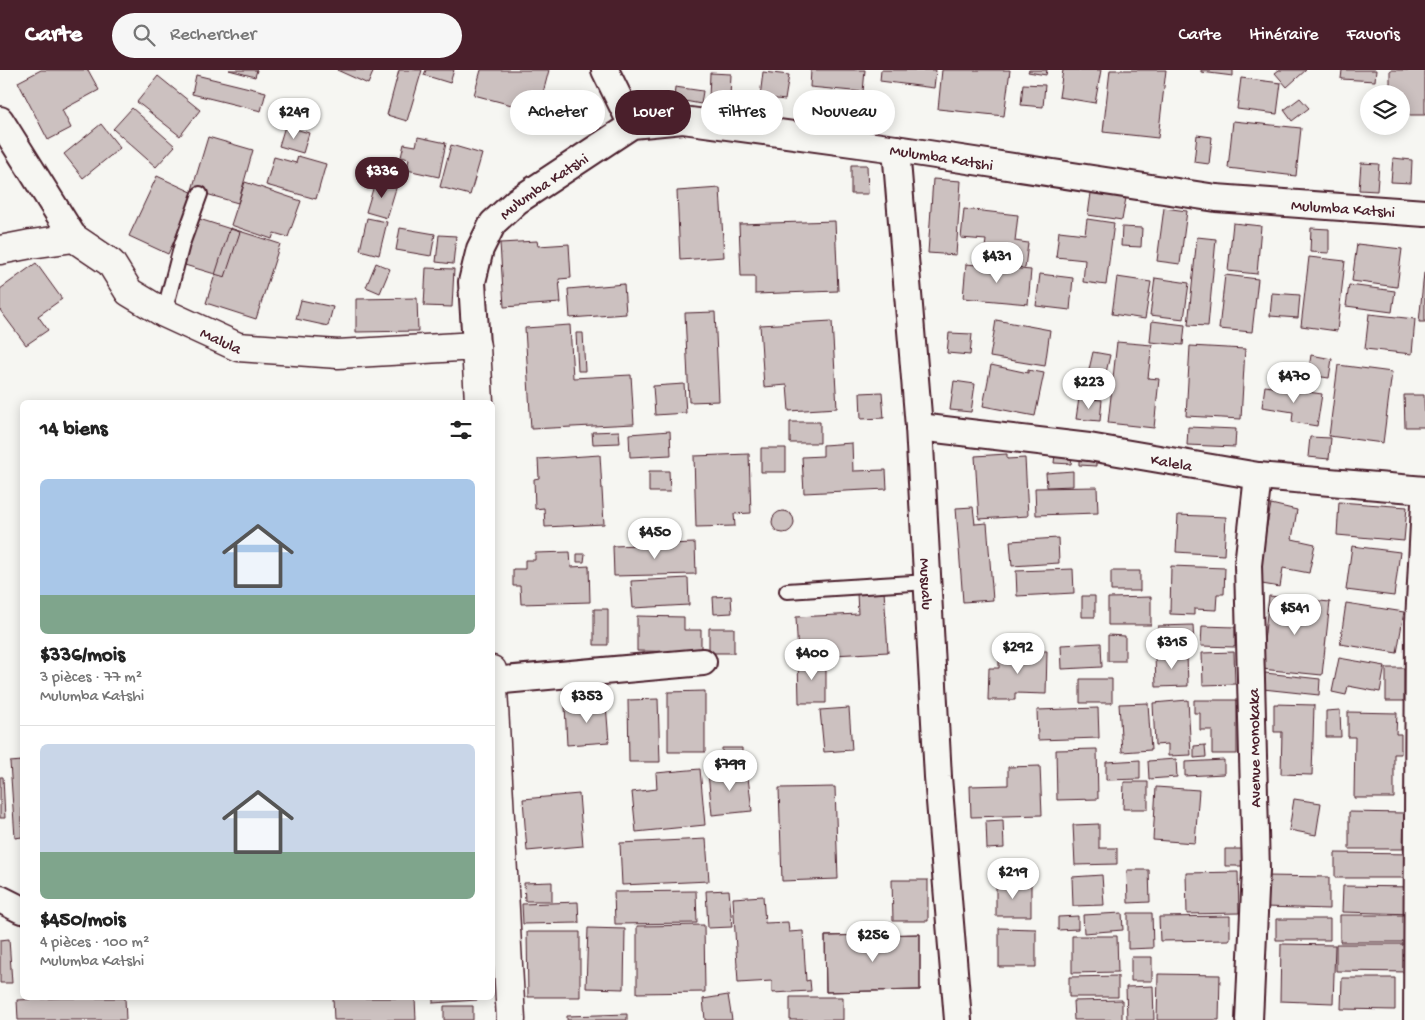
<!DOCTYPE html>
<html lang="fr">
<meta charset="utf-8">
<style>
:root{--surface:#fff;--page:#f6f6f6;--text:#222;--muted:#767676;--line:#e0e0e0;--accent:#4a1f2b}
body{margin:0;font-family:"Gochi Hand",sans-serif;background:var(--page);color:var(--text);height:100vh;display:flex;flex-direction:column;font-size:19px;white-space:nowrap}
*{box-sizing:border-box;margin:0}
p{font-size:16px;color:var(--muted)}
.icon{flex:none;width:28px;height:28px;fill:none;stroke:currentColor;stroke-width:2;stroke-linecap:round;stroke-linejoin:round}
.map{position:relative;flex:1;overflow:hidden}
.drawer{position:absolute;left:20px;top:330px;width:475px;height:600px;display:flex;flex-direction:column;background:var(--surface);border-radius:8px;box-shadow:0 2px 12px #0003}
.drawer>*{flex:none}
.guide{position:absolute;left:510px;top:20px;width:475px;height:45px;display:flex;gap:10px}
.fabs{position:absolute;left:1360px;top:15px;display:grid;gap:10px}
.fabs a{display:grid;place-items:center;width:50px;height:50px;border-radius:50%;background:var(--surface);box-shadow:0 2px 12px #0003;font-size:25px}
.price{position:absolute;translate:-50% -42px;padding:0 11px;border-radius:18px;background:#fff;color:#222;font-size:16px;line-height:32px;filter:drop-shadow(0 1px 2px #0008)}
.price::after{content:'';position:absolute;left:50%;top:30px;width:15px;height:11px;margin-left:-8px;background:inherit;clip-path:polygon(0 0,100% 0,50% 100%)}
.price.active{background:var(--accent);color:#fff}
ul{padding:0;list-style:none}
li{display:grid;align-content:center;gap:10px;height:265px;padding:0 20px}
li+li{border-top:1px solid var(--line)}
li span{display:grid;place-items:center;height:155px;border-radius:8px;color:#555}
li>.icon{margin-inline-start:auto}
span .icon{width:90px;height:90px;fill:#fffc;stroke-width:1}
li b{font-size:21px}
h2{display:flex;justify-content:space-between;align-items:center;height:60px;padding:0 20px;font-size:21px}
.chip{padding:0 18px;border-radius:22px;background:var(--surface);box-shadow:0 2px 12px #0003;font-size:18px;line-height:45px}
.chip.active{background:var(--accent);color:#fff}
header{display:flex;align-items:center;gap:30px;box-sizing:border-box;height:70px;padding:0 25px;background:var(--accent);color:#fff}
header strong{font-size:24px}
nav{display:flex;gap:28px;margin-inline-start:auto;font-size:18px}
.search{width:350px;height:45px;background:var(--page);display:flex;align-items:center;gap:12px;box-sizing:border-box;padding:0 18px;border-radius:28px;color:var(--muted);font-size:19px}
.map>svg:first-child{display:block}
.building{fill:#ccc1c0;stroke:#4a1f2b}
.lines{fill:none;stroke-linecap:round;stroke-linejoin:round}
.lane-casing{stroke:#4a1f2b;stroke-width:18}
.street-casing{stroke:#4a1f2b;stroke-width:30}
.secondary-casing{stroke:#4a1f2b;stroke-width:31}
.lane{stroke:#f6f6f2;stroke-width:14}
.street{stroke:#f6f6f2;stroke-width:26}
.secondary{stroke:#f6f6f2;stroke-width:28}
.labels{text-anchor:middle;stroke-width:4;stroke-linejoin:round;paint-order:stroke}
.street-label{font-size:16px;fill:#4a1f2b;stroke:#f6f6f2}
</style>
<header>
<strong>Carte</strong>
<div class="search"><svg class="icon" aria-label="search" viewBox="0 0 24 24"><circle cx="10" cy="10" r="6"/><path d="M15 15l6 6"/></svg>Rechercher</div>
<nav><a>Carte</a><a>Itinéraire</a><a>Favoris</a></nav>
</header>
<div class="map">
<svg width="1425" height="950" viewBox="0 0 1425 950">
<rect width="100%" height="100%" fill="#f6f6f2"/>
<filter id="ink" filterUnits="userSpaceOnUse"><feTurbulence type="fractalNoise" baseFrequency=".02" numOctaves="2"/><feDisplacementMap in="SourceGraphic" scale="10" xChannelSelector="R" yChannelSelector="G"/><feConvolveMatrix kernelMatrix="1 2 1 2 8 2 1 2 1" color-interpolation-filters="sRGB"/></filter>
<g filter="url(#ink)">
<path class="building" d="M41 0H88L99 20 62 40 71 58 48 70 18 12Z
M229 0H257L255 7Z
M337 0H374L368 14Z
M399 0H422L407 51 387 45Z
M426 0H454L450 13 424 5Z
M481 0H549L538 42 474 25Z
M811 0H865L863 22 810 17Z
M881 0H936L934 18 880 11Z
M942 0H1010L1004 46 938 39Z
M1029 0H1047L1046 5 1028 2Z
M1063 0H1101L1095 33 1059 27Z
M1110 0H1166L1158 68 1103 62Z
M1201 0H1233V6L1201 2Z
M1279 0H1306L1287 17 1275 3Z
M1342 0H1376L1375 11 1341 9Z
M1390 0H1425V45H1401V24H1390Z
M763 2 789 5 785 30 760 27Z
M710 3 731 4 730 28H709Z
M196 5 266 22 261 41 192 24Z
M158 6 200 40 180 66 137 32Z
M1241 8 1281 13 1277 44 1237 39Z
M1023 14 1045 15 1043 37 1021 35Z
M675 17 703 21 701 34 674 29Z
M1300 28 1309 38 1292 51 1284 40Z
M132 38 175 76 156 97 113 59Z
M1233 51 1301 58 1296 106 1228 98Z
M101 54 120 78 83 108 64 84Z
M285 56 309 63 303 83 279 76Z
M1197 65 1212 67 1209 94 1194 92Z
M208 67 253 80 238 133 192 120Z
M418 67 446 73 439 107 407 100 409 89 401 87 404 74 416 76Z
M451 75 482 84 470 125 440 117Z
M298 86 326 94 316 129 266 115 274 87 296 93Z
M1393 88 1412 90 1411 113 1391 112Z
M1361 93 1379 94 1377 121 1359 120Z
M851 95H867L868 124H851Z
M157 106 196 124 168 184 129 166Z
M376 109 397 115 387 148 366 142Z
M933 109 961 111 956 185 928 183Z
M245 112 301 131 288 167 274 163 272 169 231 155Z
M720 118 724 187 680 190 677 121Z
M1091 123 1126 128 1122 150 1088 145Z
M1164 138 1187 141 1180 194 1157 191Z
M964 139 1018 145 1015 171 1028 173 1025 198 983 193 986 170 961 168Z
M193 147 240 162 225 207 178 193Z
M367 148 387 152 379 185 360 180Z
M1087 149 1114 153 1106 215 1083 212 1085 190 1056 187 1059 161 1085 164Z
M835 151 838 221 755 224V206H741L739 154Z
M1233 153 1261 156 1257 204 1228 201Z
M1122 157 1142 158 1141 177 1121 176Z
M230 158 280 174 256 249 206 233Z
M400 158 435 164 431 186 396 180Z
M1311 158 1329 159V183L1310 182Z
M439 165 456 166 453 194 436 192Z
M1197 167 1216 169 1208 256 1188 255Z
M537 171 538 176 569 174 571 208 559 209 561 233 504 237 500 173Z
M1357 174 1402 179 1397 217 1352 211Z
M1309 187 1345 191 1337 261 1301 256Z
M36 193 62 229 38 246 48 260 26 275 0 240V219Z
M376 193 390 199 380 223 366 217Z
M966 194 1031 200 1028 234 963 228Z
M426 198 454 199 452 237 424 236Z
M1424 203H1425V252H1419Z
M1040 204 1073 208 1070 240 1036 236Z
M1225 205 1258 209 1252 262 1219 259Z
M1117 207 1151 212 1145 249 1112 244Z
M1155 208 1189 213 1184 249 1150 245Z
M624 214 626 244 570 248 568 219Z
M1349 215 1395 221 1392 242 1346 236Z
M1272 223 1300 225 1298 248 1270 246Z
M417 228 418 261 356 262V229Z
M301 230 333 237 328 256 296 249Z
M715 242 719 331 689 332 685 243Z
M1369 244 1415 249 1412 284 1365 279Z
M996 250 1050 260 1045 296 990 287Z
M832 251 837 338 789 341 787 315 764 317 760 255Z
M1152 251 1185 255 1183 275 1150 272Z
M570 255 573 308 631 305 634 354 531 359 525 258Z
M576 263H583L585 301H578Z
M949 263 972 264 970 285 947 283Z
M1117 272 1152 275 1148 308 1159 309 1154 358 1108 353Z
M1190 276 1245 279 1241 349 1186 346Z
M1093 282 1110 285 1105 307 1088 304Z
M1311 285 1332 289 1329 308 1308 305Z
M991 295 1028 303V300L1044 303 1035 346 983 336Z
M1338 295 1392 302 1383 373 1329 366Z
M954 311 975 314 971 342 950 340Z
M684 314 686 343 655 345 653 316Z
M1265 316 1322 324 1317 356 1292 352 1293 342 1262 337Z
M882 322 884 348 861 349 860 323Z
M1404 325H1424L1425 357H1405Z
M1079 328 1102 330 1100 351 1076 349Z
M790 352H820V373H790Z
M1188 357 1236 359 1235 377 1187 375Z
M619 361 620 373 593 374 592 362Z
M670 361 671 385 630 387 629 364Z
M1310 367 1331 368 1329 389 1308 387Z
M852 373 853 401 886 400 887 419 804 423 802 387 823 386V375Z
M761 378H786V402H761Z
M749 384 751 443 734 444 735 456 696 457 694 386Z
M1007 384V389L1025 388 1028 446 979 449 975 386Z
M1055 384 1072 386 1071 394 1054 393Z
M600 385 604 454 545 457 544 438 535 439 534 409 539 408 538 389Z
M1079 388 1096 389V396L1079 395Z
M649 401H669L670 422H649Z
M1073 401V416L1047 417 1046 403Z
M1097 417 1098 443 1036 445 1035 418Z
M1339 432 1407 437 1404 471 1337 465Z
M1271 434 1297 440 1292 469 1315 474 1309 503 1283 498 1280 517 1256 513Z
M973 437 975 454 987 453 993 530 963 532 956 438Z
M772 452a11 11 0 1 1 22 0a11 11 0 1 1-22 0Z
M1178 445 1226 447 1224 485 1176 482Z
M1058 468 1059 493 1012 496 1010 471Z
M695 473 696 504 614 506 613 476Z
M1352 476 1400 482 1394 526 1346 520Z
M570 482 571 497 589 496 590 532 521 534 520 516H513V499H525V490H535V483Z
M577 484H585L584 492H577Z
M1171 496 1225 498 1224 524H1217L1216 540 1194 539V545L1170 544Z
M1073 499 1074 523 1017 526 1016 501Z
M1111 501H1140V521H1111Z
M688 508 689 535 633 538 631 511Z
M884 521 888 582 798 587 796 547 858 544 857 523Z
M731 526 732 543 714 544 713 527Z
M1082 526H1095V547H1082Z
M1269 526 1330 532 1322 605 1261 599Z
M1151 527V555H1108V528Z
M1346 533 1404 542 1397 583 1340 574Z
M594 539H608V575H594Z
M637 546 684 547V560H701V582L637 581Z
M1193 555 1194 577 1159 578 1158 556Z
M1202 556 1235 557V577L1201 576Z
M709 558H734V583H709Z
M1108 565 1125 566V591H1108Z
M1101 573 1102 597 1062 599 1061 575Z
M999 580 1047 581 1046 624 1015 623V630H988L989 598H999Z
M1234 582 1235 614 1203 615 1202 583Z
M1187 584 1188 616 1156 617 1155 585Z
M1339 588 1385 596 1380 622 1348 616 1346 625 1332 622Z
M798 589H826V633H799Z
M1386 598H1404V631H1386Z
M1265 603 1320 609 1319 625 1263 619Z
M1080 609H1112V633H1080Z
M705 621V682H668V622Z
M658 629 660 692H629L628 630Z
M1188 630 1191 685 1168 686V674L1155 675 1153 633Z
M1194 630H1237V684H1212V660H1200V643H1194Z
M1148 633 1151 680 1122 682 1119 634Z
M606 634 609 672 567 675 565 636Z
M1274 634 1314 635 1312 705 1281 704 1282 662H1274Z
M849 638 852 680 824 682 820 640Z
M1098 638 1099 668 1038 670 1037 640Z
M1340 640 1341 667H1326V641Z
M1348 642 1397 643 1396 664H1401V684H1394V728H1354L1355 667H1348Z
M1205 675 1206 687 1194 688V676Z
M722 678H742V696H722Z
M1097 679 1098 729 1057 730 1056 680Z
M1176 689 1177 707 1149 709 1148 691Z
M1140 690V709L1106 710V692Z
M1224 690V704L1185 706V692Z
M22 691V767L15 768 10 692Z
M1040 696 1042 745 971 747 970 716 1008 715V697Z
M700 699 705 755 636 762 632 722 657 719 656 703Z
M747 699 752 741 712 745 708 703Z
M0 707H3L5 748H0Z
M1124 712H1148V739H1123Z
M835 717 838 809 782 811 779 718Z
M1156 717 1199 720 1195 773 1153 770Z
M579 724 583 776 527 781 523 729Z
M1294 729 1321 733 1316 765 1289 760Z
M1349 742 1404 743 1403 779H1349Z
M1003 750 1004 778 987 779 986 751Z
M1099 754V778H1117V794L1075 795 1073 755Z
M706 769 709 811 622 815 620 773Z
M1225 779H1243V796H1225Z
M1335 783 1415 784V808H1335Z
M1127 800H1149L1150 832 1128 833Z
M1238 802 1239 843 1187 844 1186 803Z
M1102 805 1104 835 1073 836 1072 807Z
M1266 806 1329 807V839L1265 837Z
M892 810H928V851H893Z
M552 812V831H525L524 813Z
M996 813H1031V846H996Z
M1343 816 1415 817 1414 844 1342 842Z
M729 820 732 857 708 858 706 821Z
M696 821 697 853 615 854 614 822Z
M763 826 765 853 788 852 789 862 803 861 806 911 810 910 811 921 772 923V911L738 913 733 828Z
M578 832 579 853 523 854 522 834Z
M1122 843 1123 860 1084 863 1083 845Z
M1128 843H1152L1153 878 1128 879Z
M1340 845H1409V872H1340Z
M1078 846V859L1058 860V847Z
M1230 846V870L1160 871 1159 847Z
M1276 849H1330V870H1276Z
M704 855 705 922 637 923V856Z
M588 858 625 859 624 919 586 918Z
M999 858 1036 859V897H999Z
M527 862H580V927H528Z
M920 864V920L826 922 825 866Z
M920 864V920L826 922 825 866Z
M1072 866H1117L1118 902 1072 903Z
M9 869 12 913H0V870Z
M1281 874 1335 875 1333 933 1280 931Z
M1336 874H1409V902L1336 901Z
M1131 887H1152V911H1131Z
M1158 904 1220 905 1219 950H1157Z
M1118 906V927H1069V907Z
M1342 908H1395V940L1341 939Z
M1153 916 1154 950H1127L1126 917Z
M728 925 732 950H705L703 929Z
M790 927H843V950H790Z
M61 928H125L126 950H18L17 930Z
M333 928H415L416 950H334Z
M433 928H477V930L433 933Z
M1122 930V950H1074L1073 931Z
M444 936H473V950H444Z
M627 944V950H567V946Z"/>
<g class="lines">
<defs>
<path id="lane" d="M164 243 182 174 200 124
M787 521 928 512"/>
<g id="street">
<path d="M605 0 632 55"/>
<path d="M0 50 74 168"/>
<path id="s1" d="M896 79 919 357 938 707 958 950"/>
<path id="s2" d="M476 276 472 212 480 179 493 153 517 131 632 55 683 50 896 79 1216 128 1425 143"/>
<path id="s3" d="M919 357 1089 377 1258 406 1425 420"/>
<path d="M493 611 703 592"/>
<path d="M0 829 22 840"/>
<path d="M1249 950 1256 800 1248 495 1258 406"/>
<path d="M1417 950 1419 552 1425 434"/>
</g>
<g id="secondary">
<path id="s4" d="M0 180 31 174 74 168 111 193 129 222 164 243 238 277 338 284 476 276 479 332"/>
<path d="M492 600 511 950"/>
</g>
</defs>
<use href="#lane" class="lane-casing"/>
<use href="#street" class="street-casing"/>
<use href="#secondary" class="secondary-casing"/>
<use href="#lane" class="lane"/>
<use href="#street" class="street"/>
<use href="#secondary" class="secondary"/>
</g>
</g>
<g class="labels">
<g class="street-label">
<text dy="6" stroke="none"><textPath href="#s2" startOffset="610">Mulumba Katshi</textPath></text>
<text dy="6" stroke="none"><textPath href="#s2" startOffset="190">Mulumba Katshi</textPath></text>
<text dy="6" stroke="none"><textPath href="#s2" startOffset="1015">Mulumba Katshi</textPath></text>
<text dy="6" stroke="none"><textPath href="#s4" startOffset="258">Malula</textPath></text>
<text dy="6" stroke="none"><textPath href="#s3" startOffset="255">Kalela</textPath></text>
<text dy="6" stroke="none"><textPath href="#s1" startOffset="436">Musualu</textPath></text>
<text transform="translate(1253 678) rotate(-91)" y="6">Avenue Monokaka</text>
</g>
</g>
</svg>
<div class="fabs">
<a><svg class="icon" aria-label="layers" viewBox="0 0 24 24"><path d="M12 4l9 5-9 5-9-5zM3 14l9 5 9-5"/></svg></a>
</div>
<b class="price" style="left:294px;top:70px">$249</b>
<b class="price active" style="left:382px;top:129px">$336</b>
<b class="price" style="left:997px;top:214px">$431</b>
<b class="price" style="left:1294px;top:334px">$470</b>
<b class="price" style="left:1089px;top:340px">$223</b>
<b class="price" style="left:655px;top:490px">$450</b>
<b class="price" style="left:1295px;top:566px">$541</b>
<b class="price" style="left:1172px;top:600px">$315</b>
<b class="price" style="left:1018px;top:605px">$292</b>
<b class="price" style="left:812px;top:611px">$400</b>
<b class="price" style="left:587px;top:654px">$353</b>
<b class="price" style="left:730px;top:722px">$799</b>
<b class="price" style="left:1013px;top:830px">$219</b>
<b class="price" style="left:873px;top:893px">$256</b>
<div class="guide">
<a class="chip">Acheter</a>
<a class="chip active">Louer</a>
<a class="chip">Filtres</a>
<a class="chip">Nouveau</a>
</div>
<section class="drawer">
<h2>14 biens<svg class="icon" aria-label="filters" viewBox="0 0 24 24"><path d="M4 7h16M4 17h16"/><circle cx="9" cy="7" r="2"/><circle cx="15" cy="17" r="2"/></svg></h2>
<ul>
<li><span style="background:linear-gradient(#a9c7e8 75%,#7fa58c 0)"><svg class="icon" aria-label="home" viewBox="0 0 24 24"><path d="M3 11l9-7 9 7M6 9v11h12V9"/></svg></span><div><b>$336/mois</b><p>3 pièces · 77 m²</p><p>Mulumba Katshi</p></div></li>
<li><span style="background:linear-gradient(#c9d6e8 70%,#7fa58c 0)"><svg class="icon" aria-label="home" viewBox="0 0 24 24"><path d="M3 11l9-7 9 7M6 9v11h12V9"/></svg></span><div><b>$450/mois</b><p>4 pièces · 100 m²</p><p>Mulumba Katshi</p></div></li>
</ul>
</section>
</div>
